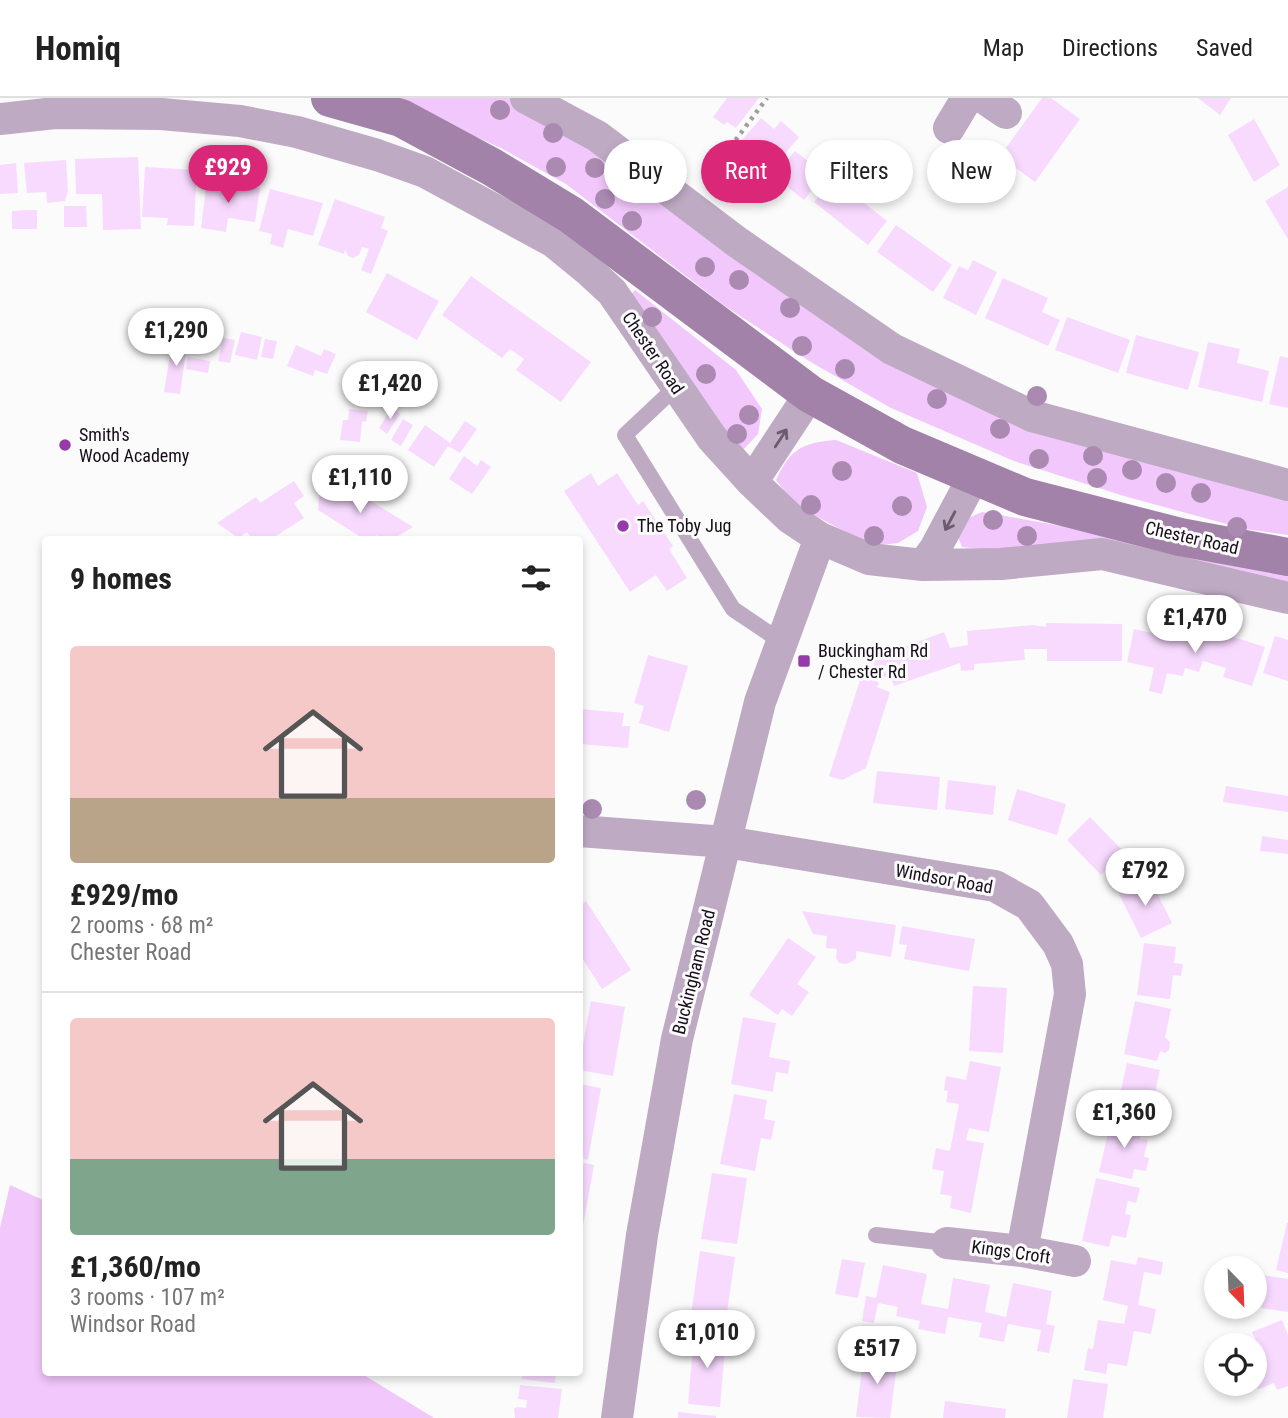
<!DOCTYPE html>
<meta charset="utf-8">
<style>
:root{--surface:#fff;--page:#f2f2f2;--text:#222;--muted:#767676;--line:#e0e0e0;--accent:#db2777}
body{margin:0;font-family:"Roboto Condensed",sans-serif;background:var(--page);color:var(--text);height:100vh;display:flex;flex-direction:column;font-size:26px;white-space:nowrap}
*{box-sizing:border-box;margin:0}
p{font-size:23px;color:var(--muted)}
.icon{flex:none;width:38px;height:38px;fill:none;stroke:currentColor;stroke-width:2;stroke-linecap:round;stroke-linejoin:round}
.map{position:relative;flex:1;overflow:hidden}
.side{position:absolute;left:42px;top:438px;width:541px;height:840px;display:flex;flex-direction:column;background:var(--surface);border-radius:7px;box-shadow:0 4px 10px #0003}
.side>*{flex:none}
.guide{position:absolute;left:604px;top:42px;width:579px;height:63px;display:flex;gap:14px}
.needle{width:46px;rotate:157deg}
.buttons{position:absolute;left:1204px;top:1158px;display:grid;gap:14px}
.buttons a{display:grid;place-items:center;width:63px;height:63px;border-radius:50%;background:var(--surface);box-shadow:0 4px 10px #0003;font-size:35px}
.price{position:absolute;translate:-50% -60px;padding:0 16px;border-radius:24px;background:#fff;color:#222;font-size:23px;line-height:46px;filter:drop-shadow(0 2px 4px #0008)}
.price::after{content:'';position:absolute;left:50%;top:42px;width:21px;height:16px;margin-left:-10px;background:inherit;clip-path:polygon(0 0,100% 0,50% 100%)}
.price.active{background:var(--accent);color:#fff}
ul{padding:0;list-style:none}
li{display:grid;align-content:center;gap:14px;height:371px;padding:0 28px}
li+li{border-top:2px solid var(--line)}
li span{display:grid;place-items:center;height:217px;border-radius:7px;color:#555}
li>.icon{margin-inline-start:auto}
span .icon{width:126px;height:126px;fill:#fffc;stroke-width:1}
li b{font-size:30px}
h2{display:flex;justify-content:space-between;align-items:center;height:84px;padding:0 28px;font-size:30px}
.tag{padding:0 24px;border-radius:32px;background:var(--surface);box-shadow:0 4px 10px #0003;font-size:24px;line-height:63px}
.tag.active{background:var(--accent);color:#fff}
header{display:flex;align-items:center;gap:42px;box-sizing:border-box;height:98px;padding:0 35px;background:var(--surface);border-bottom:2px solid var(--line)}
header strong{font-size:33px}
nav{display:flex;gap:38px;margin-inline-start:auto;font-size:24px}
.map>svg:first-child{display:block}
.green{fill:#f2c7fb}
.building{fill:#f8daff}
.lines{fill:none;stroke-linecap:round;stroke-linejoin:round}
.path{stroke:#a19ea2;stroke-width:4.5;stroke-dasharray:3.5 5;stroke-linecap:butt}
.lane{stroke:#bfaac4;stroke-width:16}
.street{stroke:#bfaac4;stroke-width:32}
.secondary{stroke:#a282a9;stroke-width:38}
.tree{fill:#aa8ab1}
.oneway{stroke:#6a5c6e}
.poi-dot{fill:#953ca8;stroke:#fbfbfb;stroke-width:2.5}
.labels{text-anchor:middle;stroke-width:6;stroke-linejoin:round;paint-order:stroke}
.street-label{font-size:18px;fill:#160d18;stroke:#fbfbfb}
.poi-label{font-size:18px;fill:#160d18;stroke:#fbfbfb;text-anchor:start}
</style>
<header>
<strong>Homiq</strong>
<nav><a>Map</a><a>Directions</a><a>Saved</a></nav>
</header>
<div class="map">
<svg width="1288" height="1320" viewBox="0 0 1288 1320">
<rect width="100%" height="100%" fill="#fbfbfb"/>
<path class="green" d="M382 0H513L584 38 856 242 1288 397V437L1245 431 1124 398 1014 363 891 310 809 263 725 208 566 86 501 50 399 5Z
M635 192 736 272 762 311 758 336 742 353 718 330 627 200Z
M836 342 917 375 927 409 918 433 898 445 871 448 794 406 776 382C791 350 802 345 836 342Z
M982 414 1090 433 1288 477V486L962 449 958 439 968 420Z
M10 1087 45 1103 46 1274H359L434 1320H0V1130Z"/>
<path class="building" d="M727 0H759L736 30 727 24 724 27 713 19Z
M1042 0H1051L1080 21 1035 84 1000 58Z
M1198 0H1231L1220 17Z
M761 20 774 31 781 23 799 39 767 77 735 50Z
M1254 21 1280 67 1254 84 1228 37Z
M795 53 825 76 804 102 774 78Z
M138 59 141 131 103 132 102 96H76L75 61Z
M66 62 68 93 65 103 47 105 46 94 27 95 24 65Z
M16 65 18 95 0 96V67Z
M145 69 197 72 194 128 167 127 168 120 142 119Z
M833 80 887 123 868 147 814 104Z
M207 82 260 90 255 124 228 120 226 134 201 130Z
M1288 89V141L1265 103Z
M270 91 323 105 313 138 288 131 283 150 270 146 272 136 259 133Z
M335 101 385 119 381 130 388 133 371 176 361 172 369 151 362 149 359 157 353 160 348 158 345 151 344 156 318 147Z
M64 108H86L87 129H64Z
M26 112H37V131H12V113Z
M896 127 952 167 933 194 877 154Z
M973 162 997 174 976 217 943 200 959 168 968 172Z
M387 175 439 203 417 242 366 214Z
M471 178 591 264 561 304 516 272 524 261 510 251 502 260 442 217Z
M1003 180 1048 200 1042 214 1060 222 1048 248 985 220Z
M1067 219 1130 242 1118 275 1055 252Z
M241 234 262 239 257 262 235 257Z
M1136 237 1199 254 1188 292 1126 275Z
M223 240 235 242 230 265 218 263Z
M265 241 277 243 273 261 261 259Z
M172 244 187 246 180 296 164 294Z
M1208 244 1240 251 1237 265 1269 273 1262 304 1198 289Z
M296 247 321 258 324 251 336 256 327 276 315 272 313 278 287 268Z
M1280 258 1288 260V310L1269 306Z
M188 259 210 263 208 275 186 271Z
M392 310 400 316 387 336 379 330Z
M349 311 368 313 366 324 362 323 360 344 340 342 343 322H348Z
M403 321 413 327 401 348 391 342Z
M465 323 477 331 460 355 448 348 434 369 408 352 425 327 450 345Z
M464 358 477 368 481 362 491 369 472 396 449 381Z
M591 375 598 388 617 375 638 407 643 403 673 448 669 451 687 480 667 493 656 477 630 494 564 393Z
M294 383 304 398 294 405 304 420 271 441H252L247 434 238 440 217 425 256 399 260 405Z
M320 384 341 398 348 389 413 429 393 441H383L376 437 374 441H364L318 412Z
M1046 525 1122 526V563H1047V551H1024L1025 562 974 566V572L961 573 960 565 894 588 890 577 880 581 872 561 944 534 950 550 968 547 967 533 1033 527 1046 529Z
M1188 527 1198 533 1199 528 1265 549 1252 588 1223 579 1226 570 1203 563 1199 574 1185 570 1183 578 1167 575 1162 596 1149 593 1154 570 1127 564 1134 531 1185 542Z
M1275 538 1288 542V583L1263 575Z
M648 557 688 568 669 634 639 625 644 608 634 605Z
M863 573 879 585 877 589 890 594 866 670 842 682 829 678Z
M579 611 624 615 622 628H630L628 650 579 646Z
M877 673 940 679 937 712 873 705Z
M948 682 996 688 993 717 945 711Z
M1226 688 1288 698V714L1223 704Z
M1017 691 1066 706 1057 737 1008 722Z
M1090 719 1124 754 1101 777 1067 742Z
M1262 738 1288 742V756L1260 753Z
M1149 779 1172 825 1141 840 1118 794Z
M586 803 631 872 602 891 582 860 579 863V808Z
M802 813 896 827 891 859 856 853V861L851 864 846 866 839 865 836 860 837 851 826 850 827 838 813 836Z
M902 828 975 841 969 873 904 861 907 847 899 846Z
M788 840 816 859 797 886 809 894 792 918 782 911 778 917 749 897Z
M1144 845 1176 849 1174 865 1183 866 1181 878 1173 877 1170 901 1137 897Z
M973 888 1007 890 1003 955 969 953Z
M591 903 625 909 613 978 579 972V951L582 952Z
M1135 903 1171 911 1165 939 1170 944 1169 952 1165 955 1160 953 1157 963 1124 956Z
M743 919 776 925 769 959 790 963 788 976 776 974 773 994 731 986Z
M970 963 1001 969 989 1034 969 1030 966 1042 984 1045 971 1115 950 1110 952 1098 940 1096 944 1073 932 1071 936 1050 950 1053 959 1006 946 1004 948 993 944 992 946 978 966 982Z
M1127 965 1160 972 1149 1022 1116 1015Z
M579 986 601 990 588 1062 579 1060Z
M734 996 767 1002 764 1021 775 1023 771 1042 761 1040 755 1073 720 1066Z
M1111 1022 1143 1028 1140 1041 1148 1042 1144 1059 1149 1060 1146 1073 1134 1071 1132 1081 1099 1074Z
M579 1064 594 1067 581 1139H579Z
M712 1075 747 1080 737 1146 701 1141Z
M1096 1080 1140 1090 1136 1105 1128 1103 1125 1116 1131 1117 1126 1140 1112 1137 1109 1149 1082 1143Z
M1287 1125H1288V1175L1276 1172Z
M700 1153 735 1159 725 1229 690 1224Z
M1138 1159 1163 1164 1161 1177 1144 1174 1138 1207 1156 1211 1151 1236 1134 1233 1127 1268 1108 1265 1106 1276 1084 1272 1088 1250 1093 1251 1098 1222 1124 1226 1128 1208 1103 1202 1111 1162 1136 1167Z
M842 1161 865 1165 858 1200 835 1196Z
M883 1167 927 1176 921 1206 948 1211 953 1180 990 1187 985 1214 1006 1219 1013 1185 1052 1193 1046 1226 1055 1228 1049 1255 1037 1253 1041 1232 1008 1226 1004 1244 979 1239 982 1225 948 1219 945 1236 918 1231 920 1223 896 1218 898 1209 878 1205 874 1225 862 1223 866 1198 876 1200Z
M1255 1176 1288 1181V1214L1261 1210 1264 1189 1255 1188Z
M1282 1222 1288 1237V1288L1277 1292 1274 1285 1259 1291 1248 1286H1255V1269L1265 1264 1252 1234Z
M694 1236 726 1239 720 1309 688 1306Z
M864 1255 898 1259 890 1320 856 1319Z
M523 1274H556L555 1285 522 1281Z
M1073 1281 1108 1286 1103 1320H1067Z
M520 1287 562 1291 558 1320H515L514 1311 517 1309 526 1310 527 1302 518 1301Z
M945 1303 1006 1311 1005 1320H943Z
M678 1314 716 1318V1320H678Z"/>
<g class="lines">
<path class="path" d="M705 83 767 0"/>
<path class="lane" d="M676 289 625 337 733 511 782 544
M876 1137 947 1145"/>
<path class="street" d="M526 0 597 38 737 144 892 251 1032 318 1288 387
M984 0 1006 15
M0 21 55 15 161 16 240 23 297 34 377 57 425 74 554 144 587 171 612 194 712 340 752 384 790 420 820 440 869 461 923 467 1001 466 1102 456 1288 500
M949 30 967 0
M752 384 810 296
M923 467 935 451 974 378
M579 733 726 744 995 788 1029 807 1058 846 1067 866 1070 896 1022 1153
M947 1145 1022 1153 1075 1163
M617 1320 642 1137 677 941 760 604 820 440"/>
<path class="secondary" d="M330 0 401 20 492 69 571 117 810 296 902 347 1025 399 1180 439 1288 459"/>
</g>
<g class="tree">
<circle cx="500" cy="12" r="10"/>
<circle cx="553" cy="35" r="10"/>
<circle cx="556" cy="69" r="10"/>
<circle cx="595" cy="70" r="10"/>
<circle cx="605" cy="101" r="10"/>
<circle cx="632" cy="123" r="10"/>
<circle cx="705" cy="169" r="10"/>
<circle cx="739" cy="182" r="10"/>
<circle cx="790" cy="210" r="10"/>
<circle cx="652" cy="219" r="10"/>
<circle cx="802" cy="248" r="10"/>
<circle cx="845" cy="271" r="10"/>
<circle cx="706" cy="276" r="10"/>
<circle cx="1037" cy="298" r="10"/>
<circle cx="937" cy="301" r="10"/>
<circle cx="749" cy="317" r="10"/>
<circle cx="1000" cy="331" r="10"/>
<circle cx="737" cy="336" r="10"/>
<circle cx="1093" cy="358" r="10"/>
<circle cx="1039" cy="361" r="10"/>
<circle cx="1132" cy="372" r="10"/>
<circle cx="842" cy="373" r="10"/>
<circle cx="1097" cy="380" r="10"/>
<circle cx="1166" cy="385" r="10"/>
<circle cx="1201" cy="395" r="10"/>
<circle cx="811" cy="407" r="10"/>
<circle cx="902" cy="408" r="10"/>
<circle cx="993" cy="422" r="10"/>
<circle cx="1237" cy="429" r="10"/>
<circle cx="874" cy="438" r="10"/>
<circle cx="1027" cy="438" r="10"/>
<circle cx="696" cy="702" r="10"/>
<circle cx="592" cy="711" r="10"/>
</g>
<defs><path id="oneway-shaft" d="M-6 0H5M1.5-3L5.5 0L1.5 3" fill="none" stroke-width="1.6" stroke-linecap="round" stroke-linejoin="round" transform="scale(1.75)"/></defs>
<g class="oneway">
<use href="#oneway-shaft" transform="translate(781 340) rotate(-57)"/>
<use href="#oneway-shaft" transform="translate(950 423) rotate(118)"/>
</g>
<g class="poi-dot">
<circle cx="65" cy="347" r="7"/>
<circle cx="623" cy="428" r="7"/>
<rect x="797" y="556" width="14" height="14" rx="3.5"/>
</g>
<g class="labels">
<g class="street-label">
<text transform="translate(653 255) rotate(56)" y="6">Chester Road</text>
<text transform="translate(1192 440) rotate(13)" y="6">Chester Road</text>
<text transform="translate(944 781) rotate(10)" y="6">Windsor Road</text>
<text transform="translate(694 874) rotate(-76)" y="6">Buckingham Road</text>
<text transform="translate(1011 1154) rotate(8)" y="6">Kings Croft</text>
</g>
<g class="poi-label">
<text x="79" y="343">Smith's<tspan x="79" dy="21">Wood Academy</tspan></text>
<text x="637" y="434">The Toby Jug</text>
<text x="818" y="559">Buckingham Rd<tspan x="818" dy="21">/ Chester Rd</tspan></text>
</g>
</g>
</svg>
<div class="buttons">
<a><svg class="needle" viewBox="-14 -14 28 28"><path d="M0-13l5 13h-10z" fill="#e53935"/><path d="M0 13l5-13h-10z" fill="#767676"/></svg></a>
<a><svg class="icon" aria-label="locate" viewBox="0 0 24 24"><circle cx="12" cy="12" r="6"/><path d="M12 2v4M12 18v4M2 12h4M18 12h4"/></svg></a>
</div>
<b class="price active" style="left:228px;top:107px">£929</b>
<b class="price" style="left:176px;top:270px">£1,290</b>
<b class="price" style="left:390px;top:323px">£1,420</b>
<b class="price" style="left:360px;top:417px">£1,110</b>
<b class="price" style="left:1195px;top:557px">£1,470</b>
<b class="price" style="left:1145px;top:810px">£792</b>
<b class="price" style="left:1124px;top:1052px">£1,360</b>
<b class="price" style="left:707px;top:1272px">£1,010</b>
<b class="price" style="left:877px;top:1288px">£517</b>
<div class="guide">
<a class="tag">Buy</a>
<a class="tag active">Rent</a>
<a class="tag">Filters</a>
<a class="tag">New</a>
</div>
<section class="side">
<h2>9 homes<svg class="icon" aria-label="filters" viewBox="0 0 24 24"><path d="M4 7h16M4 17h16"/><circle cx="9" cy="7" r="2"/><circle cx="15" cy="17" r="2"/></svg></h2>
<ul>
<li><span style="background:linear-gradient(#f6c9c9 70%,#b9a48a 0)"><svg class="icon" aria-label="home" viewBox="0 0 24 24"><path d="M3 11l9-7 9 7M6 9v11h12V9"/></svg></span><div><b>£929/mo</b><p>2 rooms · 68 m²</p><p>Chester Road</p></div></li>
<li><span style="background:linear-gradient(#f6c9c9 65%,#7fa58c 0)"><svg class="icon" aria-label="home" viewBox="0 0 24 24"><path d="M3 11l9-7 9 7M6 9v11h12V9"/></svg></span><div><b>£1,360/mo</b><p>3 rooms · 107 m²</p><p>Windsor Road</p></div></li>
</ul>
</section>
</div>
